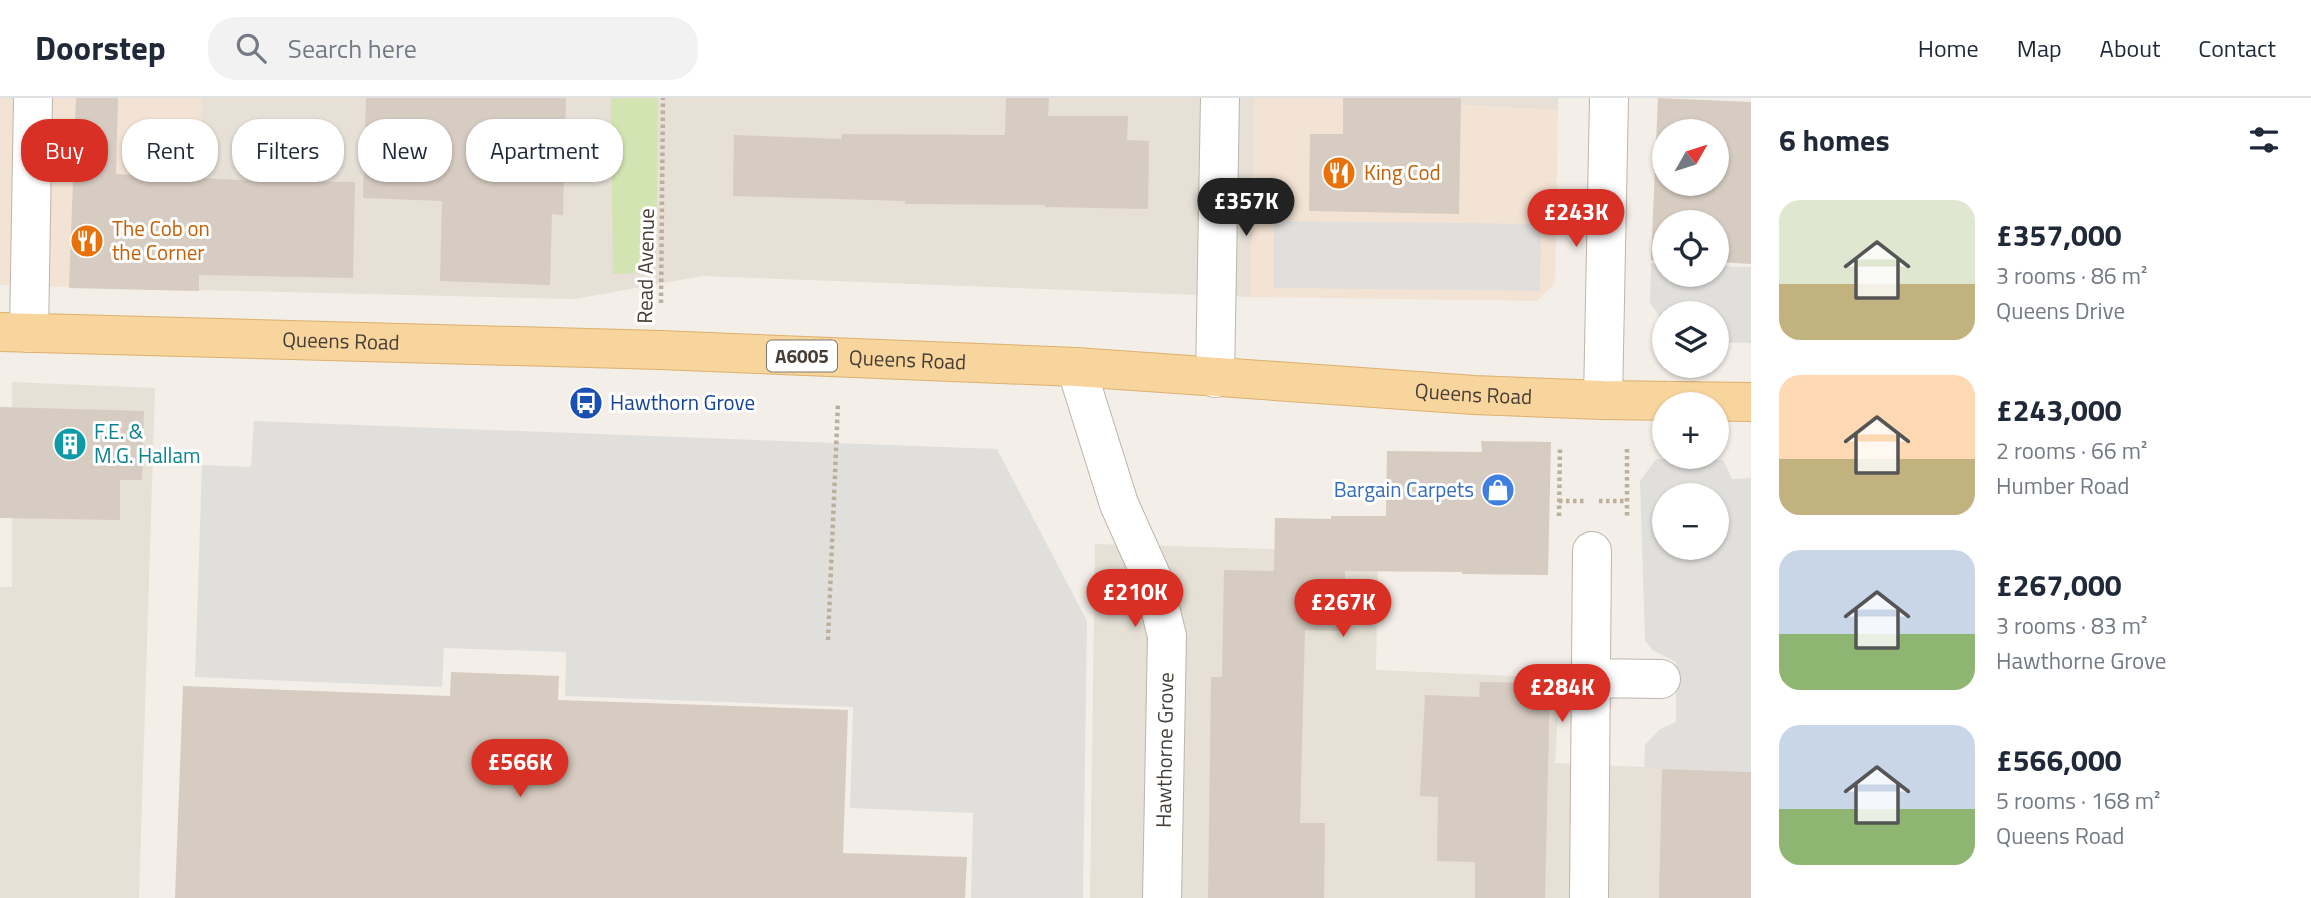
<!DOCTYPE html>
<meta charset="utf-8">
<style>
:root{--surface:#fff;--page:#f2f2f3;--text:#1f2937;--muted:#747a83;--line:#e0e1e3;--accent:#d93025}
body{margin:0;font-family:"Titillium Web",sans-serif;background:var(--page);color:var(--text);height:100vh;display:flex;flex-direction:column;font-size:26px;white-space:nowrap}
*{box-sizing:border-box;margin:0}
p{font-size:23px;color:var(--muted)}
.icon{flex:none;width:38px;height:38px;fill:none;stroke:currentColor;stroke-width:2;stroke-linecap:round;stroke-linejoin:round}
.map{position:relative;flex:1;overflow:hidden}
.drawer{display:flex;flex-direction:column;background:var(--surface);width:560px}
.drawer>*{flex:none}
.banner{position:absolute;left:21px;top:21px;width:665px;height:63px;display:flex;gap:14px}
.needle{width:46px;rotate:51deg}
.fabs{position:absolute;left:1652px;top:21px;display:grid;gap:14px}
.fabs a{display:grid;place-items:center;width:77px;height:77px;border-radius:50%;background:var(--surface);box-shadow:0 2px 5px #0004;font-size:35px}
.price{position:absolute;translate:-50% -60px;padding:0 16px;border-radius:24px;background:var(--accent);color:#fff;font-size:23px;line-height:46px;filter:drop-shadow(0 2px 4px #0008)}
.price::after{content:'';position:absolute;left:50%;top:42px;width:21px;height:16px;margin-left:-10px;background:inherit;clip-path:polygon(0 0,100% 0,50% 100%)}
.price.selected{background:#222;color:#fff}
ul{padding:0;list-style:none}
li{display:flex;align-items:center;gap:21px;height:175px;padding:0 28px}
li span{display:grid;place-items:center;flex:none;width:196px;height:140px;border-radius:21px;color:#555}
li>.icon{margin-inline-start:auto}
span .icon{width:84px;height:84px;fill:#fffc;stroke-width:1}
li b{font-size:30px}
h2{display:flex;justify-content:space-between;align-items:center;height:84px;padding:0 28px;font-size:30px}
.chip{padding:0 24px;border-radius:28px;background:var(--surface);box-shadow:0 2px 5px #0004;font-size:24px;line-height:63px}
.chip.selected{background:var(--accent);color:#fff}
header{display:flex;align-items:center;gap:42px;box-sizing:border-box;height:98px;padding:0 35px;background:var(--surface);border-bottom:2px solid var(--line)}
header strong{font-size:33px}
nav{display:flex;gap:38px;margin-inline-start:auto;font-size:24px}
.search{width:490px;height:63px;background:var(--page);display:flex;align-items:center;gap:18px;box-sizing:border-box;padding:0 24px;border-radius:28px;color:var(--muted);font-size:26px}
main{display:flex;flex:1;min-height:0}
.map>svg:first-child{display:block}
.residential{fill:#e6e0d6}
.commercial{fill:#f3e3d4}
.green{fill:#d3e4b3}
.parking{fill:#e1dfdc;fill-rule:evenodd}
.building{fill:#d7ccc1;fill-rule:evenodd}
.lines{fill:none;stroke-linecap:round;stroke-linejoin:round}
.minor-casing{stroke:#beb5ab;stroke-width:40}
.major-casing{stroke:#dcb06d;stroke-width:40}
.path{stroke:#beaf9d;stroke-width:4.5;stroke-dasharray:3.5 3.5;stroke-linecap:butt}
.minor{stroke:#fff;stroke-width:38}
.major{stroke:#f8d59c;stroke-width:38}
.labels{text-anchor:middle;stroke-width:6;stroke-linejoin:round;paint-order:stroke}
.shield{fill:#fff;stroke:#7e7873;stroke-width:2}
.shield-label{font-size:19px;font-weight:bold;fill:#463e37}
.food-label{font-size:21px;fill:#c56008;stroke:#fff;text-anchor:start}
.street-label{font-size:21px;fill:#463e37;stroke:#fff}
.transit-label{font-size:21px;fill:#164399;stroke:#fff;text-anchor:start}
.culture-label{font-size:21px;fill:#0d838f;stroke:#fff;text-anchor:start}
.shop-label{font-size:21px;fill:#366cbe;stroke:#fff;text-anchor:end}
</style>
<header>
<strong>Doorstep</strong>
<div class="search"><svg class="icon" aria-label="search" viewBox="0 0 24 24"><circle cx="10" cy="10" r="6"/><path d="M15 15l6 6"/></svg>Search here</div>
<nav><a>Home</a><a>Map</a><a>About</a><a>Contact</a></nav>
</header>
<main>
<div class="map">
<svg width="1751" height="800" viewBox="0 0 1751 800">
<rect width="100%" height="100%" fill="#f3eee8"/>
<path class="residential" d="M202 0H1254L1251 199 702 178 575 201 199 192Z
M1400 0H1558V12L1400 4Z
M12 284 155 290 139 800H0V489H12Z
M1095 446 1378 454 1376 572 1560 580 1555 665 1751 674V800H1090Z"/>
<path class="commercial" d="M0 0H202L199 193 0 187Z
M1254 0H1400L1401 4 1558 12 1555 185 1537 203 1251 199Z"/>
<path class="green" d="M611 0H658L656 164 634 175 613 176Z"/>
<path class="parking" d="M1274 123 1541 126 1540 193 1274 190Z
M1651 165 1664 166V177H1717V168L1751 169V245L1717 244V215H1664V225L1650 205Z
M254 323 997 351 1087 523 1083 800H971L973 715 850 710 853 609 565 598 566 554 444 550 442 589 195 579 202 367 251 369Z
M1656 361 1723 362 1732 381 1751 380V674L1644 670 1645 647 1660 631 1676 624V564L1652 552 1645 542 1640 383ZM1664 397H1717V450H1664Z"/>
<path class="building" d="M76 0H118L116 76 262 83 355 84 353 180 199 177V193L69 190Z
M366 0H566L563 117 552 116 550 187 440 183 442 103 363 100Z
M1006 0H1049L1048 18H1128L1127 42 1149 43 1148 111 1045 109V107L905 106V103L733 98 734 37 841 41 842 36 1005 37Z
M1343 0H1461L1459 116 1309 113 1310 36H1343Z
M1658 0 1751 4V166L1717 164V124H1664V162H1651ZM1664 33H1717V86H1664Z
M0 309 144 313 142 382H120V422L0 420Z
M1481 343 1551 344 1548 477 1462 476V474L1345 473V533L1305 532 1300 725H1325L1324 800H1208L1211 579H1222L1224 472 1274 473 1275 420 1331 421V418H1386L1387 353 1482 354Z
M451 574 559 578 558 602 848 612 843 755 967 759 965 800H175L183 588 450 598Z
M1480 584 1550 585 1545 800H1475V764L1437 763 1438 699 1420 698 1425 597 1479 599Z
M1662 671 1751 674V800H1659Z"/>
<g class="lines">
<defs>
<path id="minor" d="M29 235 33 0
M1076 269 1119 406 1153 482 1167 538 1162 800
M1215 280 1220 0
M1603 302 1609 0
M1592 580 1661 581
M1589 800 1592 453"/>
<g id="major">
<path id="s1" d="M0 234 660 252 1076 269 1474 297 1603 302 1751 304"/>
</g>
</defs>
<use href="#minor" class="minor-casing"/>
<use href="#major" class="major-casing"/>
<path class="path" d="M661 205 663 0
M1627 351V419
M1559 403H1586
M1599 403H1627
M1559 418 1560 349
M828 542 838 305"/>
<use href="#minor" class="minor"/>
<use href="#major" class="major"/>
</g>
<defs>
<symbol id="restaurant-disc" viewBox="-11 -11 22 22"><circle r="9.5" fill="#e8710a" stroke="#fff"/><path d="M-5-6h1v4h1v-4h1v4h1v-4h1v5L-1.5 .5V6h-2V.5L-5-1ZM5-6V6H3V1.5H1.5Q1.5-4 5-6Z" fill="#fff"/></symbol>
<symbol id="bus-disc" viewBox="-11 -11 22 22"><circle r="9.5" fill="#1a4fb4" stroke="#fff"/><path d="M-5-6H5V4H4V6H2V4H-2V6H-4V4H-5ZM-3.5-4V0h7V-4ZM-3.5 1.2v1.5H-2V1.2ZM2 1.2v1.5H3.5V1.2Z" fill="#fff"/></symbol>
<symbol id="building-disc" viewBox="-11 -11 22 22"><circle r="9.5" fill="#0f9aa8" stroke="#fff"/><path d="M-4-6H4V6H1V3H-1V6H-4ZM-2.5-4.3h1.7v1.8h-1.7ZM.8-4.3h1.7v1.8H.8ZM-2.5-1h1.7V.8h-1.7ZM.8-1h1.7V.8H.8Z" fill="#fff"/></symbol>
<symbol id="shop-disc" viewBox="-11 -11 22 22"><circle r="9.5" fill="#3f7fe0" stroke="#fff"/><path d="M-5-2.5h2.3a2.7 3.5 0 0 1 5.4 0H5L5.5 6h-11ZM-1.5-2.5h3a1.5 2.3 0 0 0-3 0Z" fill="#fff"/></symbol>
</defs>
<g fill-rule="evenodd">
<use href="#restaurant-disc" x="1320" y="56" width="38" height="38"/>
<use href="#restaurant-disc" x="68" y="124" width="38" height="38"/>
<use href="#bus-disc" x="567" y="286" width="38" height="38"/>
<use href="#building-disc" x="51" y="327" width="38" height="38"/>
<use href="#shop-disc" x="1479" y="373" width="38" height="38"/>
</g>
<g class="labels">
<rect class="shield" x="767" y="242.5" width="70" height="31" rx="5"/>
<g class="shield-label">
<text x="802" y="265">A6005</text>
</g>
<g class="food-label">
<text x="1364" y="82">King Cod</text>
<text x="112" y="138">The Cob on<tspan x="112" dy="24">the Corner</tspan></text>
</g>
<g class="street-label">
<text transform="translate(646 168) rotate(-89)" y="7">Read Avenue</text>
<text dy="7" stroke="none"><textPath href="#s1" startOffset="341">Queens Road</textPath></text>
<text dy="7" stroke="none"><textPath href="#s1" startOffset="908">Queens Road</textPath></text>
<text dy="7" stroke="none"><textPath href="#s1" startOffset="1475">Queens Road</textPath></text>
<text transform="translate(1165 652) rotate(-89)" y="7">Hawthorne Grove</text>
</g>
<g class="transit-label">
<text x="610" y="312">Hawthorn Grove</text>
</g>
<g class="culture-label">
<text x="94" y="341">F.E. &amp;<tspan x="94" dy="24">M.G. Hallam</tspan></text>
</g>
<g class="shop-label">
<text x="1474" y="399">Bargain Carpets</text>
</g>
</g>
</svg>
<div class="fabs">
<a><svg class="needle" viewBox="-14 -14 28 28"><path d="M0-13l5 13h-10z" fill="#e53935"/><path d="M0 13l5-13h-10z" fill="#747a83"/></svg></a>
<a><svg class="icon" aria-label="locate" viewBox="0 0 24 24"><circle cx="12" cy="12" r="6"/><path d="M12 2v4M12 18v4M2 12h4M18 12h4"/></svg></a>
<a><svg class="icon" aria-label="layers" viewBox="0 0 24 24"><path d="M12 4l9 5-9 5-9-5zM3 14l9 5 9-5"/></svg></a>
<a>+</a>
<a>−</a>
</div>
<b class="price selected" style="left:1246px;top:140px">£357K</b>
<b class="price" style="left:1576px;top:151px">£243K</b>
<b class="price" style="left:1135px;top:531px">£210K</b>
<b class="price" style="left:1343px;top:541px">£267K</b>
<b class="price" style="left:1562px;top:626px">£284K</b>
<b class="price" style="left:520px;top:701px">£566K</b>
<div class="banner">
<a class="chip selected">Buy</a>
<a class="chip">Rent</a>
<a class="chip">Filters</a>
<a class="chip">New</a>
<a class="chip">Apartment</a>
</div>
</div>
<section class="drawer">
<h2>6 homes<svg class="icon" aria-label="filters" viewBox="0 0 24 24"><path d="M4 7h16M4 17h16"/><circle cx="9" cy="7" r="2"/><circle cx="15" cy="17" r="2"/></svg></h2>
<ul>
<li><span style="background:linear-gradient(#dfe7d0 60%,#c2b280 0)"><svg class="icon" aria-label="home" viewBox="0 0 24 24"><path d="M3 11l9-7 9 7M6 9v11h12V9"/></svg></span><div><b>£357,000</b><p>3 rooms · 86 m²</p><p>Queens Drive</p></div></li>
<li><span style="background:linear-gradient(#ffd9b3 60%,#c2b280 0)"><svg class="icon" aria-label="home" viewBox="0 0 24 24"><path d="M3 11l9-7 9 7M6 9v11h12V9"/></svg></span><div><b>£243,000</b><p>2 rooms · 66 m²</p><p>Humber Road</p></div></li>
<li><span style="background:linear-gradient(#c9d6e8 60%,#8fb573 0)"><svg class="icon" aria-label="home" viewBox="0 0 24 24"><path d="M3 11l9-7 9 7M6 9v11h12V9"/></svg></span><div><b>£267,000</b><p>3 rooms · 83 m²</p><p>Hawthorne Grove</p></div></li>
<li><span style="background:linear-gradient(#c9d6e8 60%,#8fb573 0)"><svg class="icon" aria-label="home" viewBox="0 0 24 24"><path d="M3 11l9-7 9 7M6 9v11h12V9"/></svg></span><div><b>£566,000</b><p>5 rooms · 168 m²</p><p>Queens Road</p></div></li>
</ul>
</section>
</main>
